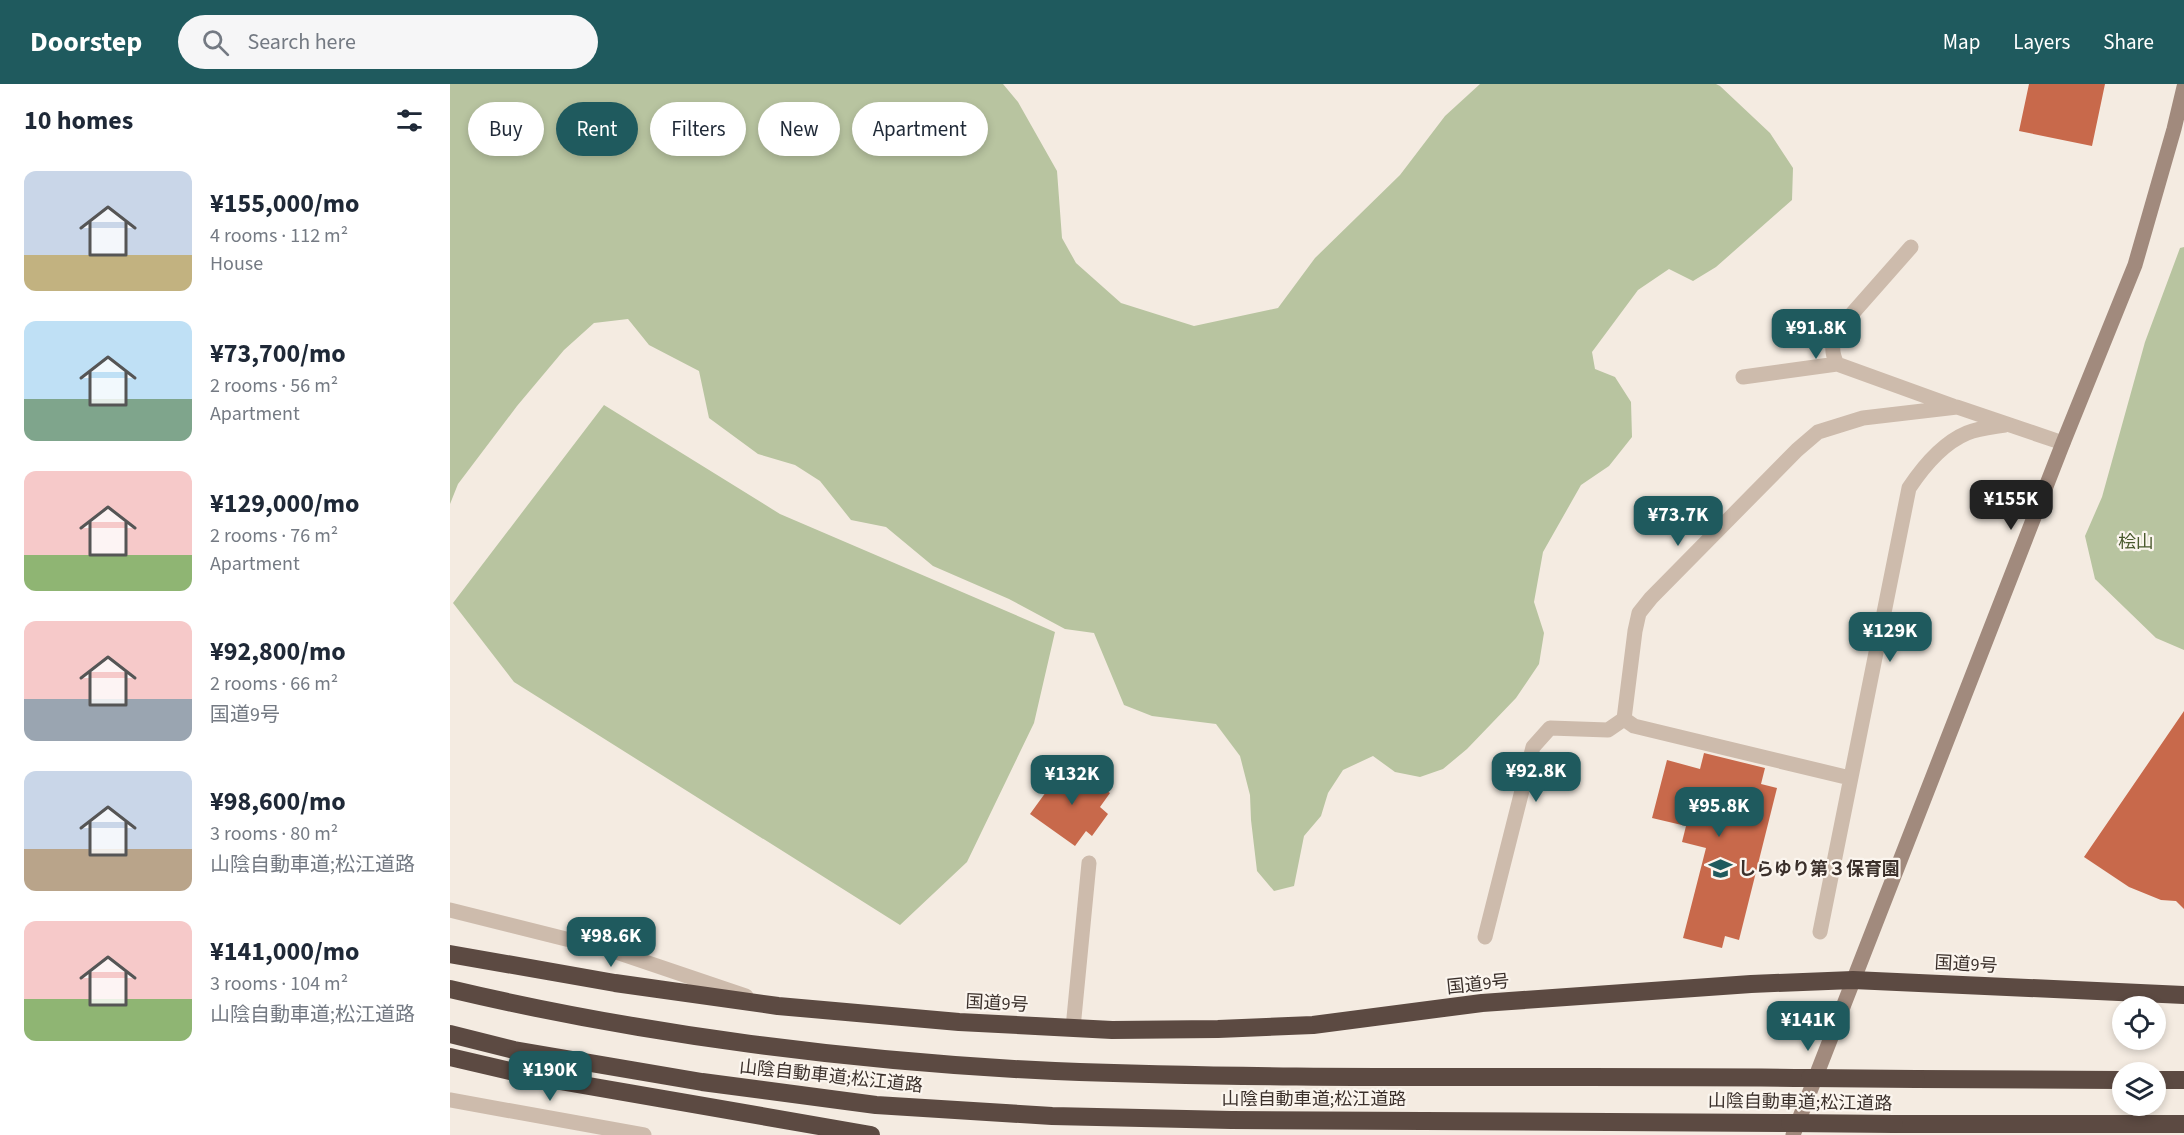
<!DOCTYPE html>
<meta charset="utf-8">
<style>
:root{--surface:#fff;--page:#f6f6f7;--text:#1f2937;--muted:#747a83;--accent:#1f5a5e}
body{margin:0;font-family:"Source Sans 3","Noto Sans JP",sans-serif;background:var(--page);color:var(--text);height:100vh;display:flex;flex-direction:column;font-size:22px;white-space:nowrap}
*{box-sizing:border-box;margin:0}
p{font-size:20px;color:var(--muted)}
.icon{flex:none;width:33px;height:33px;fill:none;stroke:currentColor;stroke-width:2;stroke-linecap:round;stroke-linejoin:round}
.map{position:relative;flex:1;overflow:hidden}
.panel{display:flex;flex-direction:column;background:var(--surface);width:450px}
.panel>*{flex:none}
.top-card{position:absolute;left:18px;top:18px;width:570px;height:54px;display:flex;gap:12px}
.fabs{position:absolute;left:1662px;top:912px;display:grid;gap:12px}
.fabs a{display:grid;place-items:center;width:54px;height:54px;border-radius:50%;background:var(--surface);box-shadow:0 3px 9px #0003;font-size:30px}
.price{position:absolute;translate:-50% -51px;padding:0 14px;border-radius:12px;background:var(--accent);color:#fff;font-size:20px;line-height:39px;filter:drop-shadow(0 2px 3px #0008)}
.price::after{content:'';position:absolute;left:50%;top:36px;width:18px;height:14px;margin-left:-9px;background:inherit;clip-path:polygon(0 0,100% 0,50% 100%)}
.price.selected{background:#222;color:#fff}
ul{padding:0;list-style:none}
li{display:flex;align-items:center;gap:18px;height:150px;padding:0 24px}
li span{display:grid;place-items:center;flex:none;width:168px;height:120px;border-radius:12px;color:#555}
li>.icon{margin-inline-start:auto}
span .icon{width:72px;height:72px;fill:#fffc;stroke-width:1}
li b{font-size:26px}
h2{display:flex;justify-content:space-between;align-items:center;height:72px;padding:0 24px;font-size:26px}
.chip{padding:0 21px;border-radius:27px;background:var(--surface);box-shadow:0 3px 9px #0003;font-size:21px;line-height:54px}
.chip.selected{background:var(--accent);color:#fff}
header{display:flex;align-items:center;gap:36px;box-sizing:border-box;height:84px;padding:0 30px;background:var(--accent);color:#fff}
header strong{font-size:28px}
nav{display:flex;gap:33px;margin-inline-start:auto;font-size:21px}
.search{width:420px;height:54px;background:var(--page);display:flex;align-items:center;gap:15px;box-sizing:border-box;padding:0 21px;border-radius:33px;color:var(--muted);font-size:22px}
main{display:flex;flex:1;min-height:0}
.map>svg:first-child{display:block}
.green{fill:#b8c4a0}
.building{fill:#c8694b}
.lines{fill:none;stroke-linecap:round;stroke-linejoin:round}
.lane{stroke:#cdbbac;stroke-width:15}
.street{stroke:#cdbbac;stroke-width:15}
.secondary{stroke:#a18a7d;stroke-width:15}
.highway{stroke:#5c4a42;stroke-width:18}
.highway-bridge{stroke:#5c4a42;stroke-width:18}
.labels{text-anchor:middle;stroke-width:4.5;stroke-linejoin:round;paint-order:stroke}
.park-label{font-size:18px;fill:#4a5a2e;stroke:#fbf5ee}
.poi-label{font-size:18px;font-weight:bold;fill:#3b302b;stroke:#fbf5ee;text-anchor:start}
.street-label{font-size:18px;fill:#3b302b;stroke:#fbf5ee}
</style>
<header>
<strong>Doorstep</strong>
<div class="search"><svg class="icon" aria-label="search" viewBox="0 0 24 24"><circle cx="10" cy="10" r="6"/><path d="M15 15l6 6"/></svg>Search here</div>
<nav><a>Map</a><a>Layers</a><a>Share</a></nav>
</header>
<main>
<section class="panel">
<h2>10 homes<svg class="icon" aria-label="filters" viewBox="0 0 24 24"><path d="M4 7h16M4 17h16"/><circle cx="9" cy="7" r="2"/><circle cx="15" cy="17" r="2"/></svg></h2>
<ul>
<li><span style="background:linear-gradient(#c9d6e8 70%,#c2b280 0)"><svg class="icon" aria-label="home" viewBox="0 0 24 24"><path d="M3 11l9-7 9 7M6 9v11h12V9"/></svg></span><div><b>¥155,000/mo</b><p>4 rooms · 112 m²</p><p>House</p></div></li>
<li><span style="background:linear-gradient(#bfe0f5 65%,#7fa58c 0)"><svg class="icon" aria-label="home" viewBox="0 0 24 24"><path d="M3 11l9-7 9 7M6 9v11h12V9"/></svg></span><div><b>¥73,700/mo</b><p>2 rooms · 56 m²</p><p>Apartment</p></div></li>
<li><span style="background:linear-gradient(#f6c9c9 70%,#8fb573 0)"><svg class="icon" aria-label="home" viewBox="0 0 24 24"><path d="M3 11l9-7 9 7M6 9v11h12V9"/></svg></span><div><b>¥129,000/mo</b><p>2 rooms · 76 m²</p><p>Apartment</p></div></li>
<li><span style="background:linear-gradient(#f6c9c9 65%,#9aa5b1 0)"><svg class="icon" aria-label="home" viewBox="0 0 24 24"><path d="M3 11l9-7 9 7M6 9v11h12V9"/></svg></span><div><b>¥92,800/mo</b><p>2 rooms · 66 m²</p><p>国道9号</p></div></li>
<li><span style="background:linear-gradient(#c9d6e8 65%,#b9a48a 0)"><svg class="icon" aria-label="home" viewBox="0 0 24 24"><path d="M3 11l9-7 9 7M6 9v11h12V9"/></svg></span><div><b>¥98,600/mo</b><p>3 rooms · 80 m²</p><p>山陰自動車道;松江道路</p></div></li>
<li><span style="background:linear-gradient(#f6c9c9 65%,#8fb573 0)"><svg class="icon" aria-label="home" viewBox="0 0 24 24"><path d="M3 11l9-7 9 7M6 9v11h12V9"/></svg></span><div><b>¥141,000/mo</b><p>3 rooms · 104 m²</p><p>山陰自動車道;松江道路</p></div></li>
</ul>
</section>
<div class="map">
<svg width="1734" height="1051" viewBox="0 0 1734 1051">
<rect width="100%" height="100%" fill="#f4ebe1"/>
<path class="green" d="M0 0H553L568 18 607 87 612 154 626 179 671 219 744 242 828 224 865 174 950 91 995 32 1030 0H1266L1270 2 1320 49 1343 84 1342 116 1266 183 1243 197 1219 185 1188 206 1142 268 1145 285 1165 293 1181 318 1182 353 1159 382 1131 401 1093 468 1084 518 1094 549 1089 580 1066 614 1017 665 993 685 970 693 945 688 923 672 893 686 878 709 871 732 854 752 844 802 824 807 807 787 801 736 800 711 790 672 766 640 702 632 674 621 644 549 615 545 559 515 483 482 436 443 401 436 370 397 345 381 308 370 259 334 249 287 199 261 178 235 144 239 114 266 67 322 8 400 0 420Z
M1734 163V566L1706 554 1645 495 1635 452 1652 413 1695 258 1730 164Z
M154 321 330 430 605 548 584 639 517 778 450 841 64 598 3 519Z"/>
<path class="building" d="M1579 0H1655L1642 62 1569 47Z
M1734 627V825L1726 817 1711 816 1679 803 1634 773Z
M1254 669 1315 684 1311 700 1327 704 1289 856 1275 852 1272 864 1233 854 1256 764 1232 758 1236 742 1202 734 1217 676 1250 685Z
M617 679 660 709 650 723 658 730 642 752 636 747 625 762 580 730Z"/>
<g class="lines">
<path class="lane" d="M623 944 639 779"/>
<path class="street" d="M1461 163 1386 248C1382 261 1381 268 1387 280L1503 322
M1293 293 1387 280
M1400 694 1184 642 1174 635 1185 547 1189 529 1201 514 1347 366 1368 348 1413 334 1507 323 1613 359
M0 826 160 866 296 912
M1370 848 1459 404C1473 383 1493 359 1517 349 1529 344 1543 343 1555 341
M1035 853 1083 663 1100 644 1158 646 1174 635
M0 1016 194 1051"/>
<path class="secondary" d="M1343 1051 1613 359 1685 181 1724 45 1734 3"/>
<path class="highway" d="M0 870 165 899 328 922 509 938 662 946 768 945 863 941 1032 919 1301 900 1403 896 1734 911
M0 905C194 951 405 978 605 987 856 997 1108 991 1360 994
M0 950 64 966 252 998 426 1021 602 1032 781 1036 1340 1039
M0 973 81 992 421 1051
M1466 995 1672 996
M1706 996H1734
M1444 1040H1734"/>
<path class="highway-bridge" d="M1360 994 1466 995
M1340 1039 1444 1040"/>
</g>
<defs>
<symbol id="school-bare" viewBox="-9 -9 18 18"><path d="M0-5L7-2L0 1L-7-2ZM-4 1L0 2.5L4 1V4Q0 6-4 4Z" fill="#1f5a5e" stroke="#fbf5ee" stroke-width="2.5" paint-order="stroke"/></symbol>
</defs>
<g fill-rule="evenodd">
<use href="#school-bare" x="1254" y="768" width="33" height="33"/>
</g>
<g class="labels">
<g class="park-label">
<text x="1686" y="464">桧山</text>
</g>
<g class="poi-label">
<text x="1288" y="791">しらゆり第３保育園</text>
</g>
<g class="street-label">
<text transform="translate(1516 880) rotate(3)" y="6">国道9号</text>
<text transform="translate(1028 900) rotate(-6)" y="6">国道9号</text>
<text transform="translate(547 919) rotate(3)" y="6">国道9号</text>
<text transform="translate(381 992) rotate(6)" y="6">山陰自動車道;松江道路</text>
<text x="864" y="1021">山陰自動車道;松江道路</text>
<text transform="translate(1350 1018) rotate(1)" y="6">山陰自動車道;松江道路</text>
</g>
</g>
</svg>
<div class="fabs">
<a><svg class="icon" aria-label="locate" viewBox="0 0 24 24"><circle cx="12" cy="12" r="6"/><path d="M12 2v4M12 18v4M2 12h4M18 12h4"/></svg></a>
<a><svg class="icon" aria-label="layers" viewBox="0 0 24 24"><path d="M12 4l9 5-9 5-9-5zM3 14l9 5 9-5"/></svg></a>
</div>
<b class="price" style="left:1366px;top:276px">¥91.8K</b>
<b class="price selected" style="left:1561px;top:447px">¥155K</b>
<b class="price" style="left:1228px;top:463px">¥73.7K</b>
<b class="price" style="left:1440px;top:579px">¥129K</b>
<b class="price" style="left:1086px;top:719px">¥92.8K</b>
<b class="price" style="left:622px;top:722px">¥132K</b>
<b class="price" style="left:1269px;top:754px">¥95.8K</b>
<b class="price" style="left:161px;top:884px">¥98.6K</b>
<b class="price" style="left:1358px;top:968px">¥141K</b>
<b class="price" style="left:100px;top:1018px">¥190K</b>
<div class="top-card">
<a class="chip">Buy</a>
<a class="chip selected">Rent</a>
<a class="chip">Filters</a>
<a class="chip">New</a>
<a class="chip">Apartment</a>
</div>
</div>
</main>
